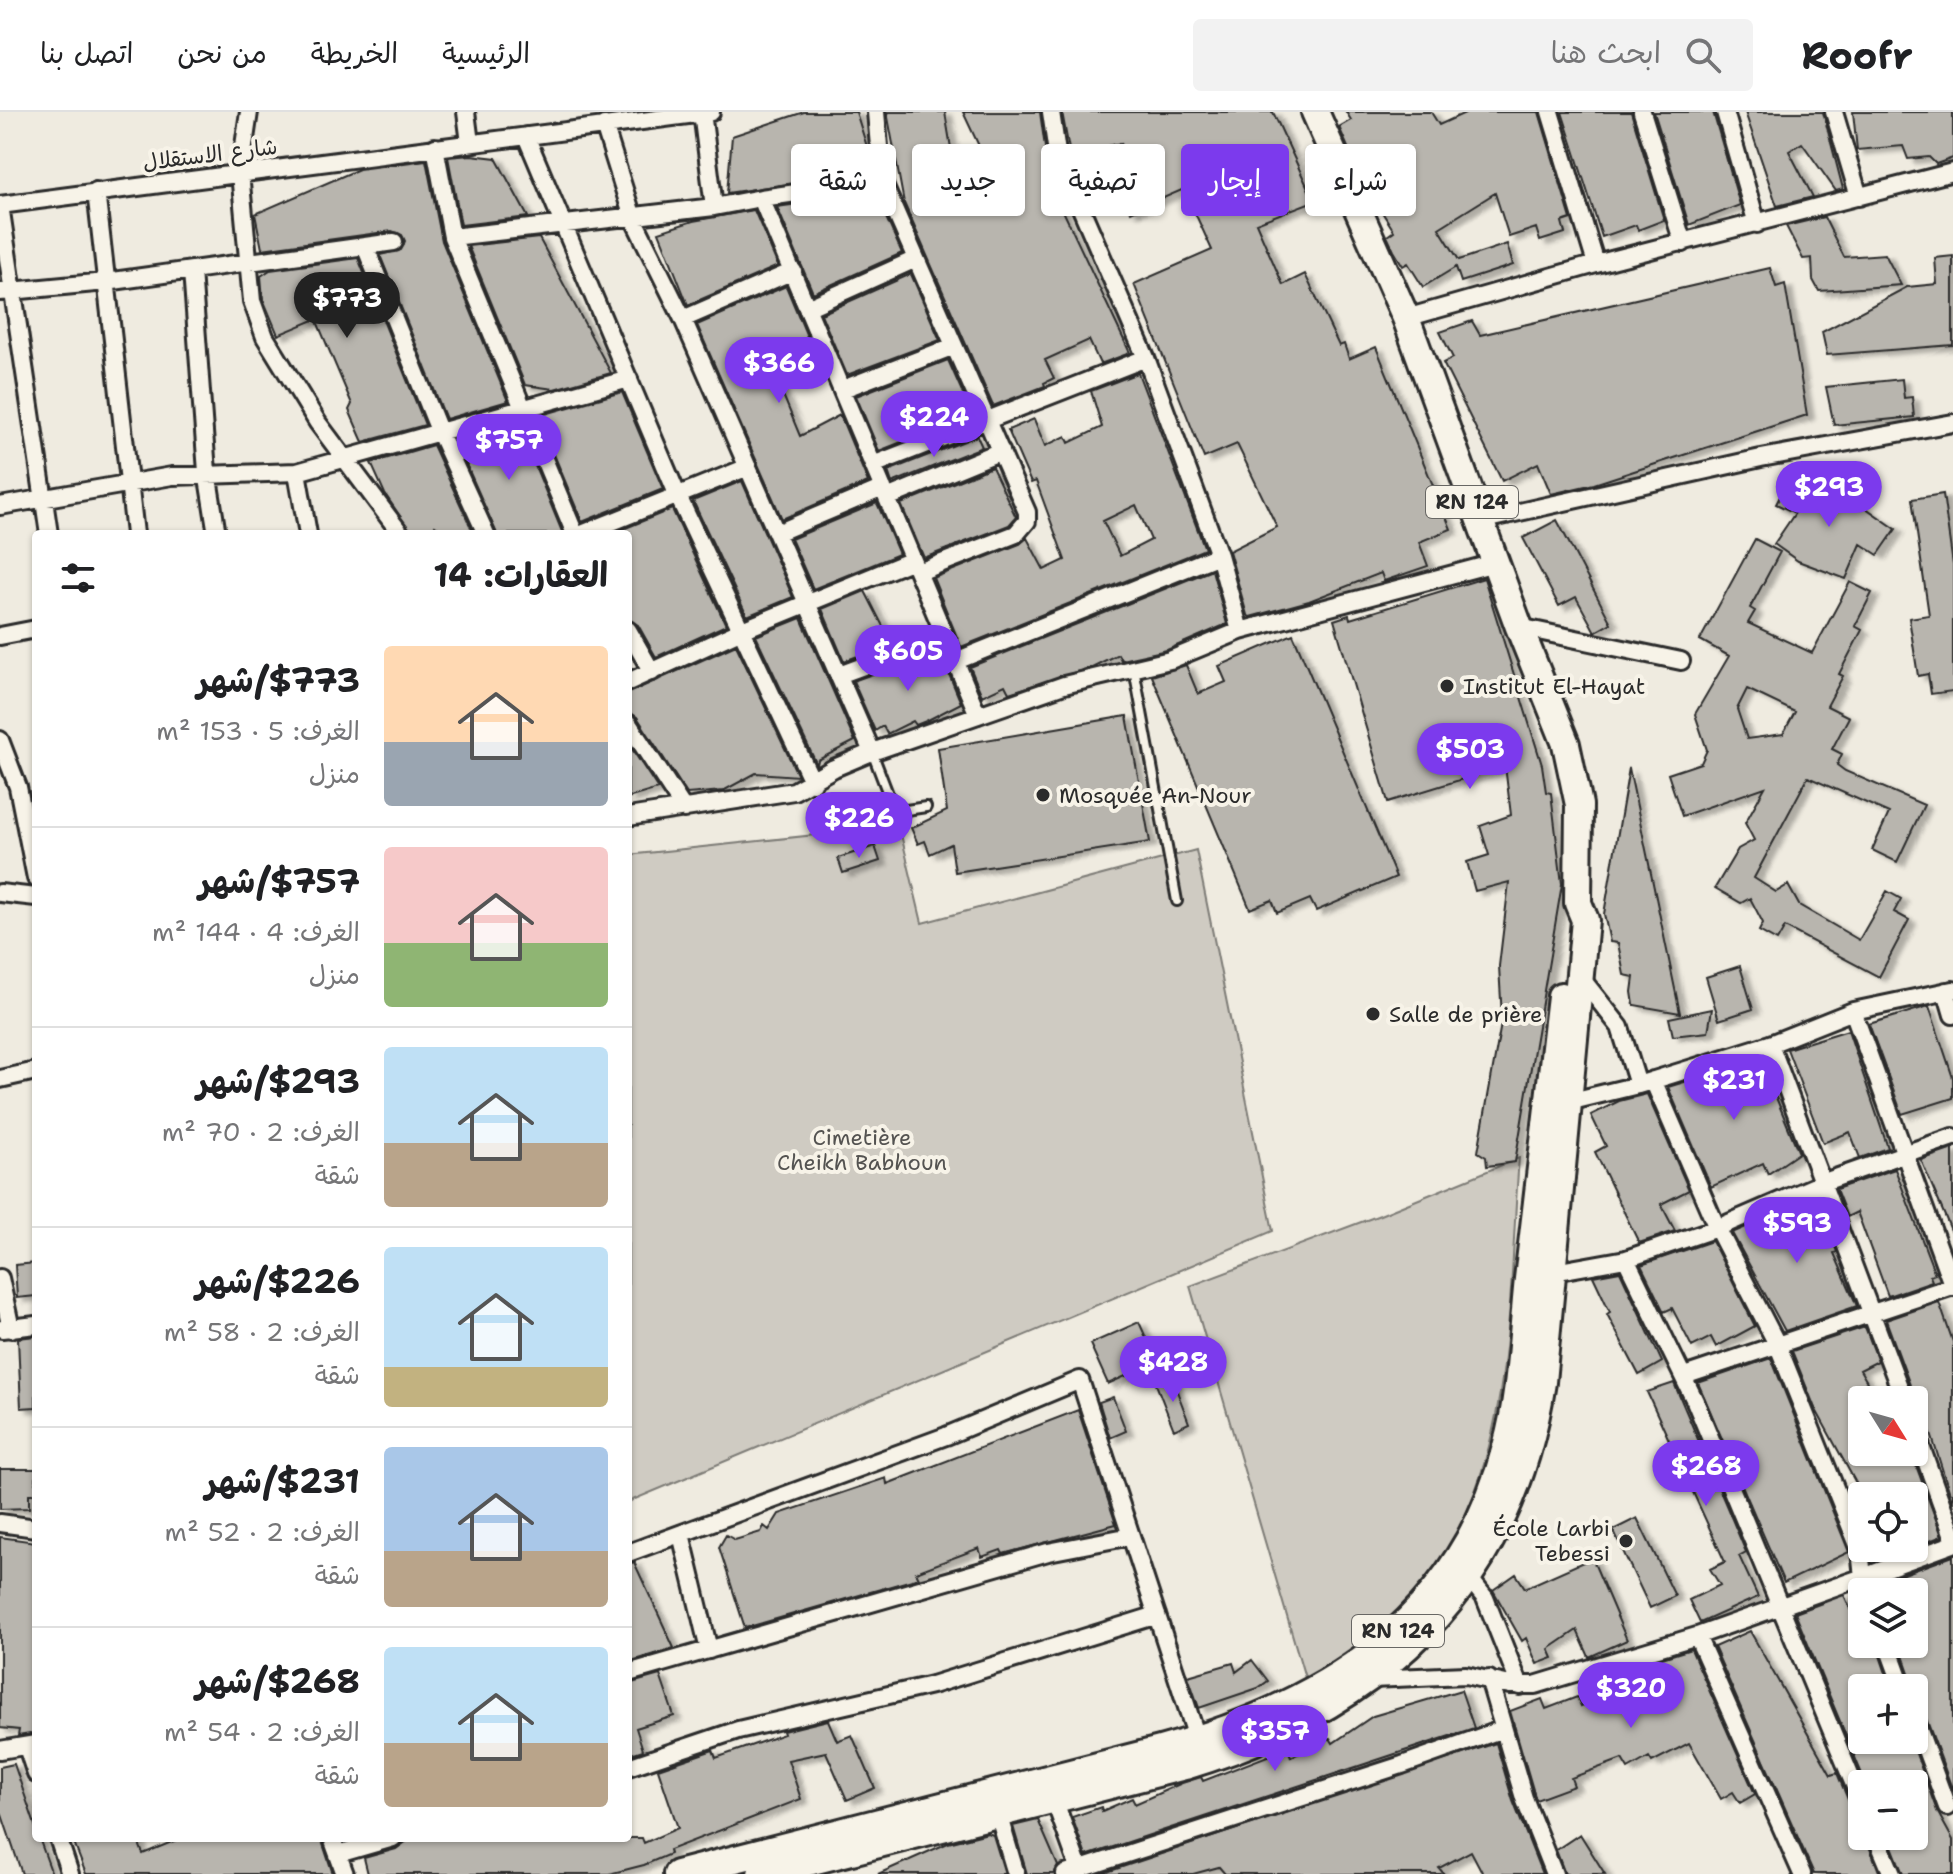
<!DOCTYPE html>
<html lang="ar">
<meta charset="utf-8">
<style>
:root{--surface:#fff;--page:#f2f2f2;--text:#202124;--muted:#757577;--line:#e0e0e0;--accent:#7c3aed}
body{margin:0;font-family:"Shantell Sans","Playpen Sans Arabic",sans-serif;background:var(--page);color:var(--text);direction:rtl;height:100vh;display:flex;flex-direction:column;font-size:30px;white-space:nowrap}
*{box-sizing:border-box;margin:0}
p{font-size:26px;color:var(--muted)}
.icon{flex:none;width:44px;height:44px;fill:none;stroke:currentColor;stroke-width:2;stroke-linecap:round;stroke-linejoin:round}
.map{position:relative;flex:1;overflow:hidden;direction:ltr}
.side{position:absolute;left:32px;top:418px;width:600px;height:1312px;display:flex;flex-direction:column;background:var(--surface);border-radius:8px;box-shadow:0 2px 6px #0004;direction:rtl}
.side>*{flex:none}
.top-card{position:absolute;left:656px;top:32px;width:760px;height:72px;direction:rtl;display:flex;gap:16px}
.needle{width:52px;rotate:127deg}
.tools{position:absolute;left:1848px;top:1274px;display:grid;gap:16px}
.tools a{display:grid;place-items:center;width:80px;height:80px;border-radius:8px;background:var(--surface);box-shadow:0 2px 6px #0004;font-size:40px}
.price{position:absolute;translate:-50% -68px;padding:0 18px;border-radius:28px;background:var(--accent);color:#fff;font-size:26px;line-height:52px;filter:drop-shadow(0 2px 4px #0008)}
.price::after{content:'';position:absolute;left:50%;top:48px;width:24px;height:18px;margin-left:-12px;background:inherit;clip-path:polygon(0 0,100% 0,50% 100%)}
.price.current{background:#222;color:#fff}
ul{padding:0;list-style:none}
li{display:flex;align-items:center;gap:24px;height:200px;padding:0 24px}
li+li{border-top:2px solid var(--line)}
li span{display:grid;place-items:center;flex:none;width:224px;height:160px;border-radius:8px;color:#555}
li>.icon{margin-inline-start:auto}
span .icon{width:96px;height:96px;fill:#fffc;stroke-width:1}
li b{font-size:34px}
h2{display:flex;justify-content:space-between;align-items:center;height:96px;padding:0 24px;font-size:34px}
.chip{padding:0 28px;border-radius:8px;background:var(--surface);box-shadow:0 2px 6px #0004;font-size:28px;line-height:72px}
.chip.current{background:var(--accent);color:#fff}
header{display:flex;align-items:center;gap:48px;box-sizing:border-box;height:112px;padding:0 40px;background:var(--surface);border-bottom:2px solid var(--line)}
header strong{font-size:38px}
nav{display:flex;gap:44px;margin-inline-start:auto;font-size:28px}
.search{width:560px;height:72px;background:var(--page);display:flex;align-items:center;gap:20px;box-sizing:border-box;padding:0 28px;border-radius:8px;color:var(--muted);font-size:30px}
.map>svg:first-child{display:block}
.green{fill:#cfcbc2;stroke:#7d7b76;stroke-width:2}
.building{fill:#b8b5ae;stroke:#2b2b2b;stroke-width:2;fill-rule:evenodd;filter:url(#shadow)}
.lines{fill:none;stroke-linecap:round;stroke-linejoin:round}
.service-casing{stroke:#2b2b2b;stroke-width:14}
.minor-casing{stroke:#2b2b2b;stroke-width:22}
.primary-casing{stroke:#2b2b2b;stroke-width:32}
.service{stroke:#f7f3e8;stroke-width:8}
.minor{stroke:#f7f3e8;stroke-width:16}
.primary{stroke:#f7f3e8;stroke-width:26}
.poi-dot{fill:#2b2b2b;stroke:#f7f3e8;stroke-width:3}
.labels{text-anchor:middle;stroke-width:8;stroke-linejoin:round;paint-order:stroke}
.shield{fill:#f7f3e8;stroke:#686764;stroke-width:2}
.shield-label{font-size:20px;font-weight:bold;fill:#2b2b2b}
.street-label{font-size:22px;fill:#2b2b2b;stroke:#f7f3e8}
.poi-label{font-size:22px;fill:#2b2b2b;stroke:#f7f3e8;text-anchor:start}
.park-label{font-size:22px;fill:#545351;stroke:#f7f3e8}
</style>
<header>
<strong>Roofr</strong>
<div class="search"><svg class="icon" aria-label="search" viewBox="0 0 24 24"><circle cx="10" cy="10" r="6"/><path d="M15 15l6 6"/></svg>ابحث هنا</div>
<nav><a>الرئيسية</a><a>الخريطة</a><a>من نحن</a><a>اتصل بنا</a></nav>
</header>
<div class="map">
<svg width="1953" height="1762" viewBox="0 0 1953 1762">
<defs>
<filter id="shadow"><feDropShadow dx="7" dy="4" stdDeviation="2" flood-color="#0004"/></filter>
</defs>
<rect width="100%" height="100%" fill="#efebe0"/>
<filter id="ink" filterUnits="userSpaceOnUse"><feTurbulence type="fractalNoise" baseFrequency=".0125" numOctaves="2"/><feDisplacementMap in="SourceGraphic" scale="16" xChannelSelector="R" yChannelSelector="G"/><feConvolveMatrix kernelMatrix="1 2 1 2 8 2 1 2 1" color-interpolation-filters="sRGB"/></filter>
<g filter="url(#ink)">
<path class="green" d="M899 714 922 811 1196 738 1273 1119 628 1390V743Z
M1519 1046C1508 1184 1516 1348 1430 1465 1396 1510 1353 1544 1308 1576L1190 1174 1380 1103Z"/>
<path class="building" d="M804 0H856L868 38 870 60 727 81 732 24Z
M887 0H945L956 66 987 51 963 0H1040L1050 71 1130 241 1100 252 1089 228 1045 248 1054 266 1044 271 1045 274 993 294 904 91Z
M1062 0H1273L1314 89 1256 111 1283 173 1305 162 1339 234 1344 232 1349 247 1376 235 1451 417 1419 430 1428 454 1384 469 1381 461 1309 489 1250 505 1247 503 1229 439 1277 415 1237 332 1204 346 1134 172 1212 138 1184 77 1131 100 1122 73 1134 69 1121 31 1070 43Z
M1346 0H1431L1439 13 1467 0H1539L1571 107 1562 110 1565 121 1540 129 1536 116 1509 125 1495 81 1439 116 1459 148 1507 132 1513 153 1461 170 1456 155 1423 175 1408 151 1403 154 1394 139 1387 124 1394 119 1363 70 1339 15 1351 8Z
M1562 0H1631L1664 108 1638 118 1636 113 1602 125Z
M1654 0H1713L1740 93 1689 113Z
M1745 0H1823L1843 77 1836 79 1802 31 1789 39 1813 85 1777 94Z
M1853 0H1953V46L1936 52 1929 45 1908 47 1903 34 1857 38Z
M471 43 496 46 528 105 461 113 448 45Z
M426 48 442 129 508 289 446 307 380 143 401 138 405 129 402 123 392 119 262 137 255 102 359 57Z
M875 81 902 141 813 181 777 95Z
M754 98 778 154 688 193 659 120 693 109Z
M1824 105 1844 145 1885 142 1901 173 1819 179 1813 168 1812 146 1803 147 1786 114Z
M539 126 611 261 554 277 525 273 468 134Z
M1953 144V233L1827 243 1822 220 1907 175 1937 172 1935 146Z
M358 146 425 313 363 330 349 298 352 292 316 207 278 223 263 187 261 164 270 158Z
M1770 156 1776 175 1785 172 1807 303 1594 372 1551 382 1538 351 1502 369 1443 251 1453 246 1440 220 1472 209 1480 223Z
M911 162 940 228 847 263 821 202Z
M786 174 811 234 771 254 800 324 840 303 868 370 782 407 697 213Z
M948 248 972 302 879 339 856 284Z
M1138 261 1205 437 961 535 933 466 1020 432 1027 426 1044 458 1065 448 1036 369 1031 371 1008 318 1034 307 1045 334 1066 324 1069 331 1102 315 1091 279ZM1136 393 1151 428 1120 444 1103 409Z
M1902 267 1904 286 1912 285 1914 305 1834 313 1826 275Z
M622 280 663 377 582 410 538 304Z
M517 310 563 422H497L455 327Z
M977 324 982 335 892 371 888 359Z
M433 333 474 422H447L435 414 430 422H412L385 382 371 351Z
M992 355 1016 405 1009 413 924 446 901 392Z
M1789 367 1834 390 1840 378 1860 388 1859 391 1896 417 1878 443 1861 432 1846 467 1798 449 1774 432 1795 401 1776 392Z
M742 369 793 485 747 504 693 389Z
M1943 382 1953 453V579L1931 582 1928 562 1918 564 1909 506 1929 503 1912 387Z
M877 391 899 442 813 477 791 427Z
M672 397 726 513 656 545 638 513 628 507V422H611Z
M1557 408 1611 511 1595 520 1576 485 1559 494 1523 426Z
M1755 427 1780 440 1750 496 1755 499 1748 511 1812 541 1850 470 1872 481 1855 514 1862 518 1839 562 1843 564 1827 594 1849 605 1832 637 1842 642 1837 653 1845 659 1924 693 1897 750 1872 738 1889 701 1808 665 1754 766 1776 780 1788 773 1799 793 1859 828 1887 779 1901 787 1894 800 1909 808 1879 865 1785 815 1777 829 1759 819 1763 811 1750 786 1741 791 1715 776 1738 737 1754 728 1745 711 1765 675 1682 704 1668 662 1701 651 1707 638 1695 602 1729 544 1700 528ZM1747 577 1795 600 1783 622 1747 627 1737 597Z
M1212 458 1227 512 1167 538 1121 548 1118 542 1092 555 1009 581 1005 573 982 584 970 555Z
M1484 466 1542 653 1546 680 1551 681 1562 772 1515 1050 1487 1054 1486 1045 1478 1040 1502 906 1499 854 1509 770 1475 779 1467 750 1489 743 1480 714 1511 703 1505 654 1388 690 1334 508 1349 503 1350 507Z
M865 479 892 532 844 549 822 497Z
M801 506 855 629 818 648 817 653 756 524Z
M1293 522 1396 765 1316 799 1310 787 1277 801 1272 788 1250 797 1152 564 1186 553 1198 582 1226 570 1219 554Z
M736 533 798 664 756 661 723 679 687 682 637 605 628 600V581Z
M939 538 961 591 926 609 916 613 913 609 887 622 883 614 875 619 853 569Z
M1127 604 1150 730 955 760 951 732 930 742 925 729 918 732 911 716 947 699 938 636Z
M628 631 658 677 628 686Z
M1629 656 1680 901 1634 893 1632 880 1634 865 1624 863 1618 831 1610 830 1604 802Z
M875 734 880 749 843 761 838 746Z
M1740 854 1753 897 1719 908 1706 865Z
M1929 894 1953 966V986L1902 1002 1869 912Z
M1712 897 1708 920 1673 924 1669 906Z
M1848 918 1888 1036 1860 1046 1850 1020 1823 1031 1787 937Z
M1760 947 1799 1041 1768 1062 1763 1051 1711 1075 1668 975Z
M1647 982 1689 1078 1661 1092 1675 1119 1639 1131 1595 1040 1606 1034 1591 1003 1619 989Z
M1953 1037V1123L1921 1048Z
M1895 1057 1935 1162 1930 1164 1932 1169 1888 1184 1857 1100 1847 1105 1836 1077Z
M1816 1085 1837 1140 1834 1141 1857 1194 1785 1219 1732 1121Z
M1712 1129 1755 1214 1716 1235 1711 1225 1692 1235 1672 1196 1664 1200 1641 1153Z
M36 1151V1184L17 1186 15 1153Z
M1620 1159 1662 1250 1639 1263 1607 1202 1610 1200 1593 1164Z
M1939 1190 1953 1230V1391L1924 1300H1914V1284L1886 1208Z
M1139 1210 1157 1250 1108 1272 1090 1232Z
M1865 1215 1878 1249 1860 1258 1867 1270 1862 1273 1870 1288H1862V1340H1911L1942 1424 1914 1435V1384H1863L1815 1296 1792 1239Z
M36 1224V1295L21 1296 18 1226Z
M1771 1246 1849 1440 1784 1471 1698 1271Z
M1172 1266 1189 1311 1174 1318 1156 1272Z
M1674 1271 1746 1440 1739 1444 1758 1485 1700 1511 1689 1488 1720 1473 1710 1457 1725 1450 1647 1280Z
M1113 1285 1126 1319 1110 1326 1099 1290Z
M1078 1298 1116 1412 1003 1442 1001 1438 982 1445 979 1436 916 1460 919 1466 745 1516 719 1435 726 1423 735 1428 761 1420 764 1414 769 1418 779 1402 886 1366 887 1372Z
M0 1357H36V1382H29V1396L0 1397Z
M1637 1406 1675 1484 1650 1496 1613 1418Z
M0 1425 36 1430V1621L18 1624 19 1618 0 1616Z
M1953 1444V1679L1924 1601 1914 1594 1913 1572 1899 1532H1914V1480H1879L1877 1472Z
M1592 1446 1627 1528 1589 1545 1577 1518 1549 1537 1553 1546 1537 1552 1526 1526 1522 1529 1493 1478 1516 1462 1525 1476Z
M634 1450 674 1536 628 1550V1452Z
M1844 1483 1862 1523V1532H1876L1891 1576H1862V1628H1911L1937 1699 1953 1728V1762H1903L1888 1724H1914V1672H1866L1795 1501Z
M1750 1519 1831 1663 1837 1661 1852 1697 1862 1703V1724H1865L1880 1762H1814L1714 1535Z
M1691 1537 1755 1682 1740 1691 1733 1680 1721 1687 1689 1631 1652 1650 1649 1645 1628 1657 1622 1647 1571 1666 1574 1674 1536 1688 1510 1599 1542 1587 1546 1597 1577 1585 1581 1594 1664 1550 1662 1546Z
M1252 1548 1268 1569 1258 1576 1199 1596 1188 1564 1233 1551 1236 1560Z
M660 1563 674 1604 636 1616 643 1638 628 1643V1572Z
M1461 1578 1474 1616 1086 1744 1072 1705 1101 1695 1102 1699 1132 1686 1135 1692 1182 1671 1201 1665 1203 1669 1288 1636 1291 1645 1330 1626 1333 1631 1373 1604Z
M828 1608 837 1629 852 1623 875 1676 847 1688 826 1640 788 1648 801 1687 669 1738 670 1742 644 1753 609 1762H368L364 1746 396 1737 411 1726H642L644 1731 678 1716 658 1657 713 1638 716 1646 784 1622 783 1619Z
M1496 1631 1513 1689 1542 1762H1483L1471 1739 1439 1756 1444 1762H1225L1219 1755 1193 1762H1101Z
M14 1652 36 1716V1726H39L52 1762H22L0 1697V1655Z
M1038 1708 1058 1754 1054 1762H1027L1013 1714Z
M988 1721 993 1723 1005 1762H878L948 1731Z
M1580 1722 1605 1762H1565L1556 1738Z
M72 1726H137L143 1742 181 1726H321L333 1762H86Z"/>
<g class="lines">
<defs>
<path id="service" d="M1134 557 1177 789
M872 640 893 695 900 699 926 695"/>
<path id="minor" d="M249 0 240 61 252 189 265 225 318 311 401 422
M466 0 470 31
M876 0 882 69 1027 400V409L1016 422 919 460
M1051 0 1057 41 1146 246 1219 443 1240 519
M1550 0 1596 152
M1642 0 1683 131
M1725 0 1757 112
M1834 0 1859 85
M604 13 633 106 683 207 872 640
M526 24 677 382 813 671
M435 35 452 125 575 422
M96 79 135 422
M761 86 882 69
M0 93 711 0
M0 93 49 422
M714 95 761 86 978 603
M452 125 714 95 702 0
M365 134 440 321 486 422
M192 159 207 360 217 422
M0 180 106 170 394 130
M807 196 916 147
M1406 206 1596 152 1953 60
M683 207 793 159
M843 277 954 234
M873 353 1146 246
M297 360 308 422
M887 386 1001 339
M0 394 172 364 297 360 629 267
M1479 409 1761 346 1953 311
M777 421 883 376
M582 422 748 355
M1519 515 1681 549
M628 518 652 560
M0 524 36 517
M956 549 1219 443
M839 563 945 524
M628 570 742 518 913 448
M628 611 684 697
M0 628 18 675 36 766
M628 705 794 679 834 656 872 640 1064 573 1170 548 1240 519 1495 451
M0 781 36 785
M1581 866 1620 915 1638 973
M1946 879 1953 903
M1853 899 1953 1175
M1770 932 1904 1288
M0 967 36 959
M1653 968 1717 1116 1778 1234 1860 1438 1863 1465 1953 1432
M1568 990 1638 973 1770 932 1853 899 1953 878
M1626 1147 1695 1289 1862 1692
M1548 1161 1626 1147 1717 1116 1824 1070 1953 1025
M0 1166 11 1217
M2 1217 36 1213
M1684 1264 1953 1174
M1914 1315 1953 1424
M0 1411 36 1416
M681 1422 709 1538
M628 1441 946 1324 1080 1268 1200 1635
M1463 1458 1485 1486 1520 1574
M1697 1524 1802 1762
M1887 1532 1903 1576
M628 1561 1048 1440 1131 1424
M1371 1567 1466 1563 1510 1573H1535L1697 1524 1863 1465 1868 1480
M1489 1567 1524 1686 1554 1762
M1914 1605 1947 1695
M27 1635 36 1662
M0 1638 36 1632
M628 1655 738 1618 932 1573 1157 1503
M1054 1687 1081 1762
M996 1695 1016 1762
M1876 1724 1892 1762
M58 1726 70 1762
M332 1726 345 1762
M338 1742 393 1726
M1065 1762 1402 1653 1503 1617"/>
<path id="primary" d="M677 1762 1160 1638C1325 1593 1460 1510 1506 1335 1521 1281 1522 1223 1528 1167 1539 1073 1550 978 1561 884
M761 1762 1185 1654C1379 1596 1511 1476 1542 1270L1585 808 1578 791 1579 693 1566 632 1519 515 1406 206 1315 0"/>
</defs>
<use href="#service" class="service-casing"/>
<use href="#minor" class="minor-casing"/>
<use href="#primary" class="primary-casing"/>
<use href="#service" class="service"/>
<use href="#minor" class="minor"/>
<use href="#primary" class="primary"/>
</g>
</g>
<g class="poi-dot">
<circle cx="1447" cy="574" r="8"/>
<circle cx="1043" cy="683" r="8"/>
<circle cx="1373" cy="902" r="8"/>
<circle cx="1626" cy="1429" r="8"/>
</g>
<g class="labels">
<g class="shield">
<rect x="1426" y="374" width="92" height="32" rx="6"/>
<rect x="1352" y="1503" width="92" height="32" rx="6"/>
</g>
<g class="shield-label">
<text x="1472" y="397">RN 124</text>
<text x="1398" y="1526">RN 124</text>
</g>
<g class="street-label">
<text transform="translate(210 42) rotate(-7)" y="8">شارع الاستقلال</text>
</g>
<g class="poi-label">
<text x="1463" y="582">Institut El-Hayat</text>
<text x="1059" y="691">Mosquée An-Nour</text>
<text x="1389" y="910">Salle de prière</text>
<text x="1610" y="1424" text-anchor="end">École Larbi<tspan x="1610" dy="25">Tebessi</tspan></text>
</g>
<g class="park-label">
<text x="862" y="1033">Cimetière<tspan x="862" dy="25">Cheikh Babhoun</tspan></text>
</g>
</g>
</svg>
<div class="tools">
<a><svg class="needle" viewBox="-14 -14 28 28"><path d="M0-13l5 13h-10z" fill="#e53935"/><path d="M0 13l5-13h-10z" fill="#757577"/></svg></a>
<a><svg class="icon" aria-label="locate" viewBox="0 0 24 24"><circle cx="12" cy="12" r="6"/><path d="M12 2v4M12 18v4M2 12h4M18 12h4"/></svg></a>
<a><svg class="icon" aria-label="layers" viewBox="0 0 24 24"><path d="M12 4l9 5-9 5-9-5zM3 14l9 5 9-5"/></svg></a>
<a>+</a>
<a>−</a>
</div>
<b class="price current" style="left:347px;top:228px">$773</b>
<b class="price" style="left:779px;top:293px">$366</b>
<b class="price" style="left:934px;top:347px">$224</b>
<b class="price" style="left:509px;top:370px">$757</b>
<b class="price" style="left:1829px;top:417px">$293</b>
<b class="price" style="left:908px;top:581px">$605</b>
<b class="price" style="left:1470px;top:679px">$503</b>
<b class="price" style="left:859px;top:748px">$226</b>
<b class="price" style="left:1734px;top:1010px">$231</b>
<b class="price" style="left:1797px;top:1153px">$593</b>
<b class="price" style="left:1173px;top:1292px">$428</b>
<b class="price" style="left:1706px;top:1396px">$268</b>
<b class="price" style="left:1631px;top:1618px">$320</b>
<b class="price" style="left:1275px;top:1661px">$357</b>
<div class="top-card">
<a class="chip">شراء</a>
<a class="chip current">إيجار</a>
<a class="chip">تصفية</a>
<a class="chip">جديد</a>
<a class="chip">شقة</a>
</div>
<section class="side">
<h2>العقارات: 14<svg class="icon" aria-label="filters" viewBox="0 0 24 24"><path d="M4 7h16M4 17h16"/><circle cx="9" cy="7" r="2"/><circle cx="15" cy="17" r="2"/></svg></h2>
<ul>
<li><span style="background:linear-gradient(#ffd9b3 60%,#9aa5b1 0)"><svg class="icon" aria-label="home" viewBox="0 0 24 24"><path d="M3 11l9-7 9 7M6 9v11h12V9"/></svg></span><div><b>$773/شهر</b><p>الغرف: 5 · 153 m²</p><p>منزل</p></div></li>
<li><span style="background:linear-gradient(#f6c9c9 60%,#8fb573 0)"><svg class="icon" aria-label="home" viewBox="0 0 24 24"><path d="M3 11l9-7 9 7M6 9v11h12V9"/></svg></span><div><b>$757/شهر</b><p>الغرف: 4 · 144 m²</p><p>منزل</p></div></li>
<li><span style="background:linear-gradient(#bfe0f5 60%,#b9a48a 0)"><svg class="icon" aria-label="home" viewBox="0 0 24 24"><path d="M3 11l9-7 9 7M6 9v11h12V9"/></svg></span><div><b>$293/شهر</b><p>الغرف: 2 · 70 m²</p><p>شقة</p></div></li>
<li><span style="background:linear-gradient(#bfe0f5 75%,#c2b280 0)"><svg class="icon" aria-label="home" viewBox="0 0 24 24"><path d="M3 11l9-7 9 7M6 9v11h12V9"/></svg></span><div><b>$226/شهر</b><p>الغرف: 2 · 58 m²</p><p>شقة</p></div></li>
<li><span style="background:linear-gradient(#a9c7e8 65%,#b9a48a 0)"><svg class="icon" aria-label="home" viewBox="0 0 24 24"><path d="M3 11l9-7 9 7M6 9v11h12V9"/></svg></span><div><b>$231/شهر</b><p>الغرف: 2 · 52 m²</p><p>شقة</p></div></li>
<li><span style="background:linear-gradient(#bfe0f5 60%,#b9a48a 0)"><svg class="icon" aria-label="home" viewBox="0 0 24 24"><path d="M3 11l9-7 9 7M6 9v11h12V9"/></svg></span><div><b>$268/شهر</b><p>الغرف: 2 · 54 m²</p><p>شقة</p></div></li>
</ul>
</section>
</div>
